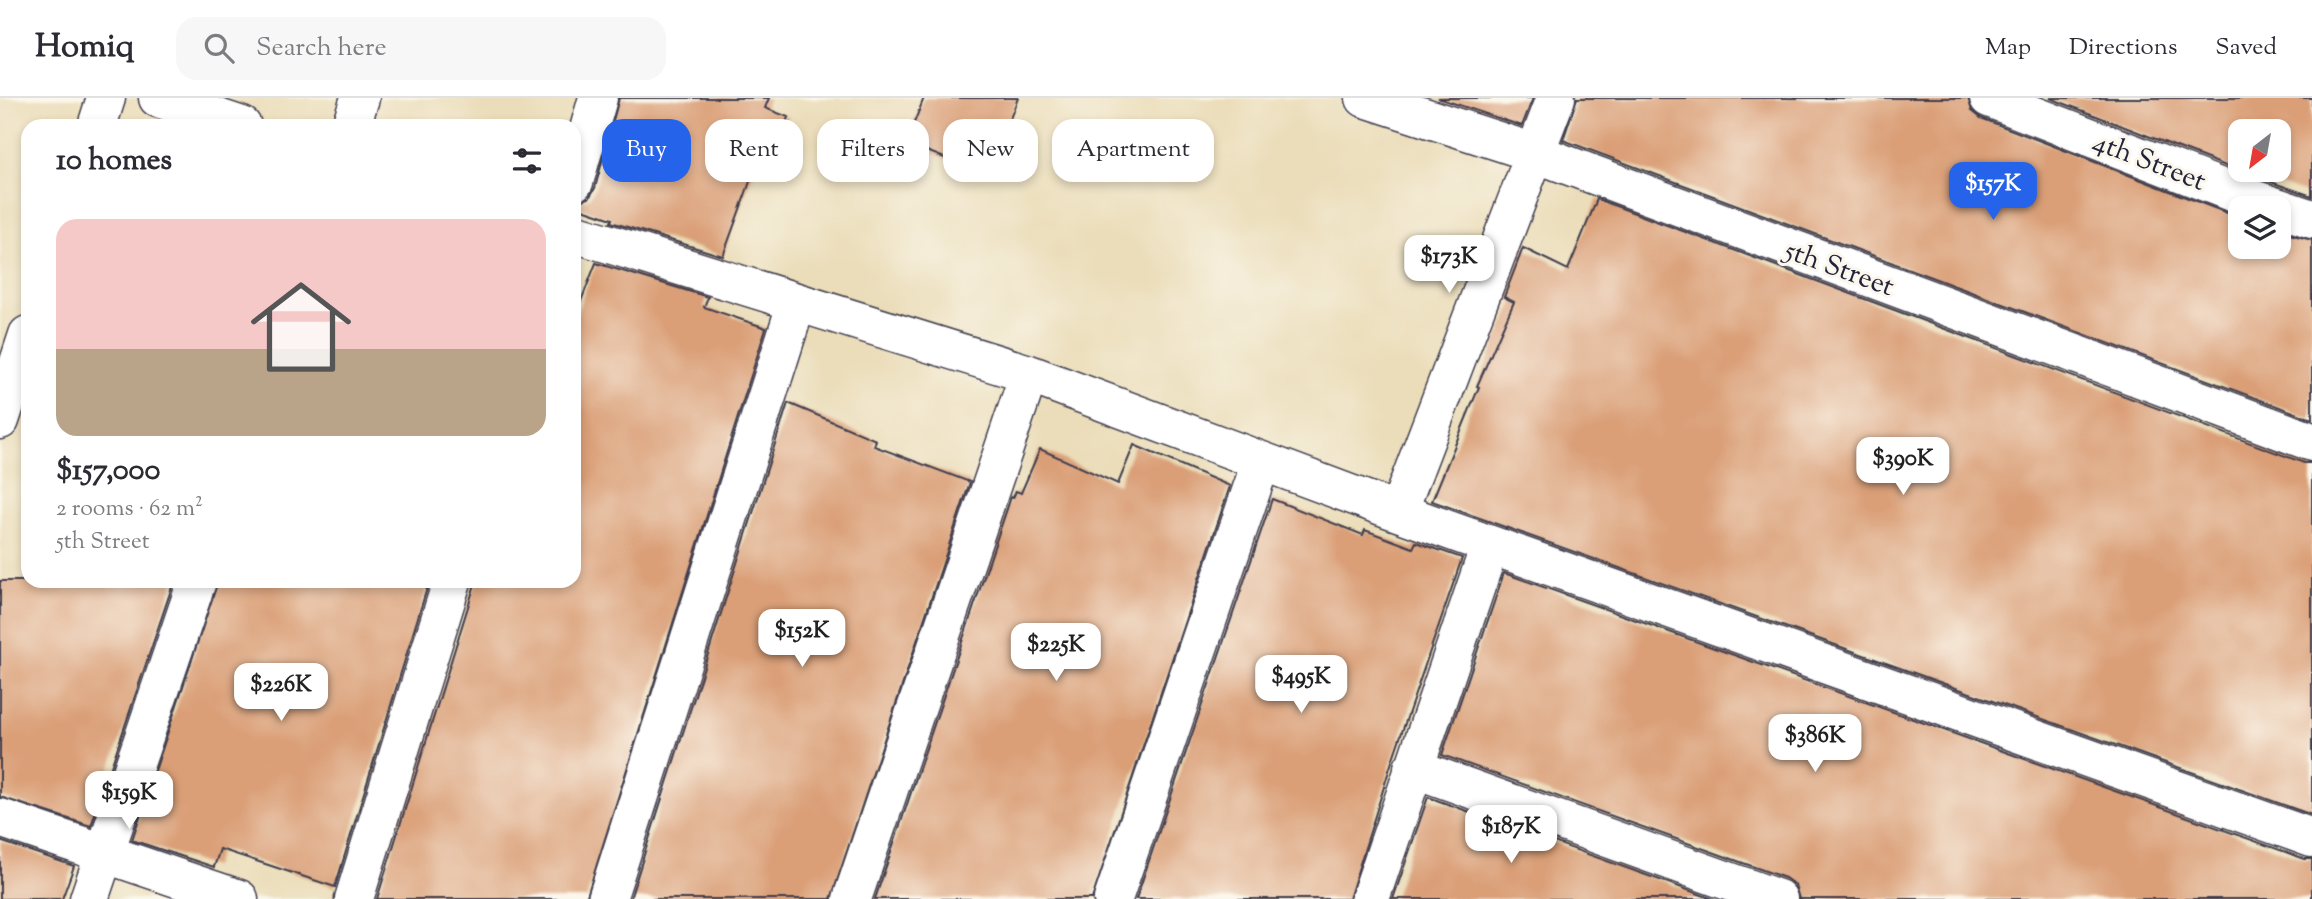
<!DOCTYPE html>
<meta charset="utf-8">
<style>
:root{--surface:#fff;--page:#f7f7f7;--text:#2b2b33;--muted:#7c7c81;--line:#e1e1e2;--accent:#2563eb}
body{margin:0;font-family:"Sorts Mill Goudy",serif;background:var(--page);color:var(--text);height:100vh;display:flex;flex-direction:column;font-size:26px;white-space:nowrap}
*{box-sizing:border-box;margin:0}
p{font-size:23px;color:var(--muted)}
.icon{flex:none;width:38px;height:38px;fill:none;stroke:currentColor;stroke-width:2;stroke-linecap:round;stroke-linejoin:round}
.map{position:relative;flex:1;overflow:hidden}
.sheet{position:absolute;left:21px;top:21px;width:560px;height:469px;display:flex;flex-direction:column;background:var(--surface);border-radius:21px;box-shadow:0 4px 10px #0003}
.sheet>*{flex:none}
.guide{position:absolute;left:602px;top:21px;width:665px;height:63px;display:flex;gap:14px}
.needle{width:46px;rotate:211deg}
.controls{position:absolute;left:2228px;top:21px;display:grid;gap:14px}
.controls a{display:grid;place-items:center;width:63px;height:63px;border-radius:14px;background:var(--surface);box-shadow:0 4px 10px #0003;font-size:35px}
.price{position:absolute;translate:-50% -60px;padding:0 16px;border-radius:14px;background:#fff;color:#222;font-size:23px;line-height:46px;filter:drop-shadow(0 2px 4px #0008)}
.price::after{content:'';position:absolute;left:50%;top:42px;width:21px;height:16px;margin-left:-10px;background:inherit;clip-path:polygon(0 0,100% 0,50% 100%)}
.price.on{background:var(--accent);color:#fff}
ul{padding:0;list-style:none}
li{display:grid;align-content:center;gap:14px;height:371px;padding:0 35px}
li span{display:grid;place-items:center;height:217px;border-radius:21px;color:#555}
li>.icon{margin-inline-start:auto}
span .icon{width:126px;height:126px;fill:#fffc;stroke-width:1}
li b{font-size:30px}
h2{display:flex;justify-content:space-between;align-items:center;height:84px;padding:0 35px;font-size:30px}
.chip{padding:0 24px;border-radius:21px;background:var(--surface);box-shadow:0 4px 10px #0003;font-size:24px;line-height:63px}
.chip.on{background:var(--accent);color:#fff}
header{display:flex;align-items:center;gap:42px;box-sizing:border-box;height:98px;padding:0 35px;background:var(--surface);border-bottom:2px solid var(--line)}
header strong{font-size:33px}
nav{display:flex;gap:38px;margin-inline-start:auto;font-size:24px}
.search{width:490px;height:63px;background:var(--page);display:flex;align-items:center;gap:18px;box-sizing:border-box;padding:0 24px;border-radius:21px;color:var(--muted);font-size:26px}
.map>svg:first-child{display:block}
.building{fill:#da9f77;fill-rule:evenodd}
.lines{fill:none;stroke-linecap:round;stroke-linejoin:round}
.minor-casing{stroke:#403e4e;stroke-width:41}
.minor{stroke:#fff;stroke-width:38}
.labels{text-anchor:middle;stroke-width:6;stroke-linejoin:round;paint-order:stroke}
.street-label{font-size:28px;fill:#22223b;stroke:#fbf7ec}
</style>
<header>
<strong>Homiq</strong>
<div class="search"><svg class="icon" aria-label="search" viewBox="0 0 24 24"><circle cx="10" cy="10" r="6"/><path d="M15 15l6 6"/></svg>Search here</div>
<nav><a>Map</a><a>Directions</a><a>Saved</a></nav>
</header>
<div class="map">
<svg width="2312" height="801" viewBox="0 0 2312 801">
<rect width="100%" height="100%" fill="#fbf7ec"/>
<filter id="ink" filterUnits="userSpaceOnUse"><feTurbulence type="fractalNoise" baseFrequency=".0143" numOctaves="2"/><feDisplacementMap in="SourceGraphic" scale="14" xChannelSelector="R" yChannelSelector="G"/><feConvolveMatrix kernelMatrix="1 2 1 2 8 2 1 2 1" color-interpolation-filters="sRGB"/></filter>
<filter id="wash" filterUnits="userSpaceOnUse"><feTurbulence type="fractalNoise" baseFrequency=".00686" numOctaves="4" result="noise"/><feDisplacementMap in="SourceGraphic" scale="28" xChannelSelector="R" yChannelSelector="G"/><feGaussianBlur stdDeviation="1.57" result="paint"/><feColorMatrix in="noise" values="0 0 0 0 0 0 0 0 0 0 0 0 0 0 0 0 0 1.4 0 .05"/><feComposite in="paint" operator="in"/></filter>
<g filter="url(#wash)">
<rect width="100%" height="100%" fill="#ebddb9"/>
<g id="blocks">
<path class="building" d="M619 0H769L765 10 788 19 773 61 760 56 723 158 611 124 612 121 574 108V105L589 100 595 90Z
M924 0H1018L988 77 906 45Z
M1438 0H1533L1522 28Z
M1577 0H1968L1972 13 1981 20 2240 120V149H2278V133L2312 142V321L1563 42Z
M2050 0H2312V98L2236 72ZM2240 33H2278V72H2240Z
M1597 101 2304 365H2312V717L1432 403 1479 289 1477 288 1514 204 1504 199 1523 150 1568 172Z
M596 165 708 199 704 209 766 230 586 801H377L476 483H574V221Z
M788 305 876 342 874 348 970 384 831 801H630Z
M1134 347 1230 388 1092 801H875L1011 399 1013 400 1016 393 1021 395 1040 351 1118 386Z
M1272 401 1363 437 1365 432 1413 450 1416 444 1462 460 1392 663 1349 801H1136Z
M1504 475 2305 761H2312V801H1799L1795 787 1785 780 1442 657Z
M0 483H174L91 728 0 699Z
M218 483H407L427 490 335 789 220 751 214 769 132 742Z
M1428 699 1713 801H1393Z
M0 743 74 768 62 801H0Z"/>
</g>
</g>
<g filter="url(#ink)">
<use href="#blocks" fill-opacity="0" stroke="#403e4e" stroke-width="2"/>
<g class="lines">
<defs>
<path id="minor" d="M158 0 242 28
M1365 0 1535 55 2312 344
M1989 0 2229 93 2312 121
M97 28 106 0
M351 28 360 0
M574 84 598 0
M574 135 1029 276 1398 414 2312 740
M0 322 28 237
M1398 414 1556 0
M1413 670 1778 801
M0 720 239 801
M89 801 197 483
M354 801 452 483
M607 801 797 204
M852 801 1029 276
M1113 801 1261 364
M1370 801 1490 447"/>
</defs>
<use href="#minor" class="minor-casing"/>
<use href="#minor" class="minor"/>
</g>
</g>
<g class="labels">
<g class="street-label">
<text transform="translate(2150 62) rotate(21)" y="10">4th Street</text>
<text transform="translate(1840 169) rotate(20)" y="10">5th Street</text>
</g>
</g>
</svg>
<div class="controls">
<a><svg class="needle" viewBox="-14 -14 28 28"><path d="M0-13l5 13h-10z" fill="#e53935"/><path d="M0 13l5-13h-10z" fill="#7c7c81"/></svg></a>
<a><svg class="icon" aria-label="layers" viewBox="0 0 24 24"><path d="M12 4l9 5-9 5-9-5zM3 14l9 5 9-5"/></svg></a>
</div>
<b class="price on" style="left:1993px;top:124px">$157K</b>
<b class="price" style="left:1449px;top:197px">$173K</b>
<b class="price" style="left:1903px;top:399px">$390K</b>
<b class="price" style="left:802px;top:571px">$152K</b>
<b class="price" style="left:1056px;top:585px">$225K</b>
<b class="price" style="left:1301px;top:617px">$495K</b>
<b class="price" style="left:281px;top:625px">$226K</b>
<b class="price" style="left:1815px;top:676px">$386K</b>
<b class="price" style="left:129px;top:733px">$159K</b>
<b class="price" style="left:1511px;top:767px">$187K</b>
<div class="guide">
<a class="chip on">Buy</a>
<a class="chip">Rent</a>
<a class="chip">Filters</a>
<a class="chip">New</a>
<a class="chip">Apartment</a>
</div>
<section class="sheet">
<h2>10 homes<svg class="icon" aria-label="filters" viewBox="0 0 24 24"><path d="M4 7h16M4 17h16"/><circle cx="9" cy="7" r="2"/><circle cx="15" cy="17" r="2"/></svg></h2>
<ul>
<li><span style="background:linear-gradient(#f6c9c9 60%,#b9a48a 0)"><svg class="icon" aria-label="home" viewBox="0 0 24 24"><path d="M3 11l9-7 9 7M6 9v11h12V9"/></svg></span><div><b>$157,000</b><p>2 rooms · 62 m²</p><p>5th Street</p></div></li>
</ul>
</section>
</div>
